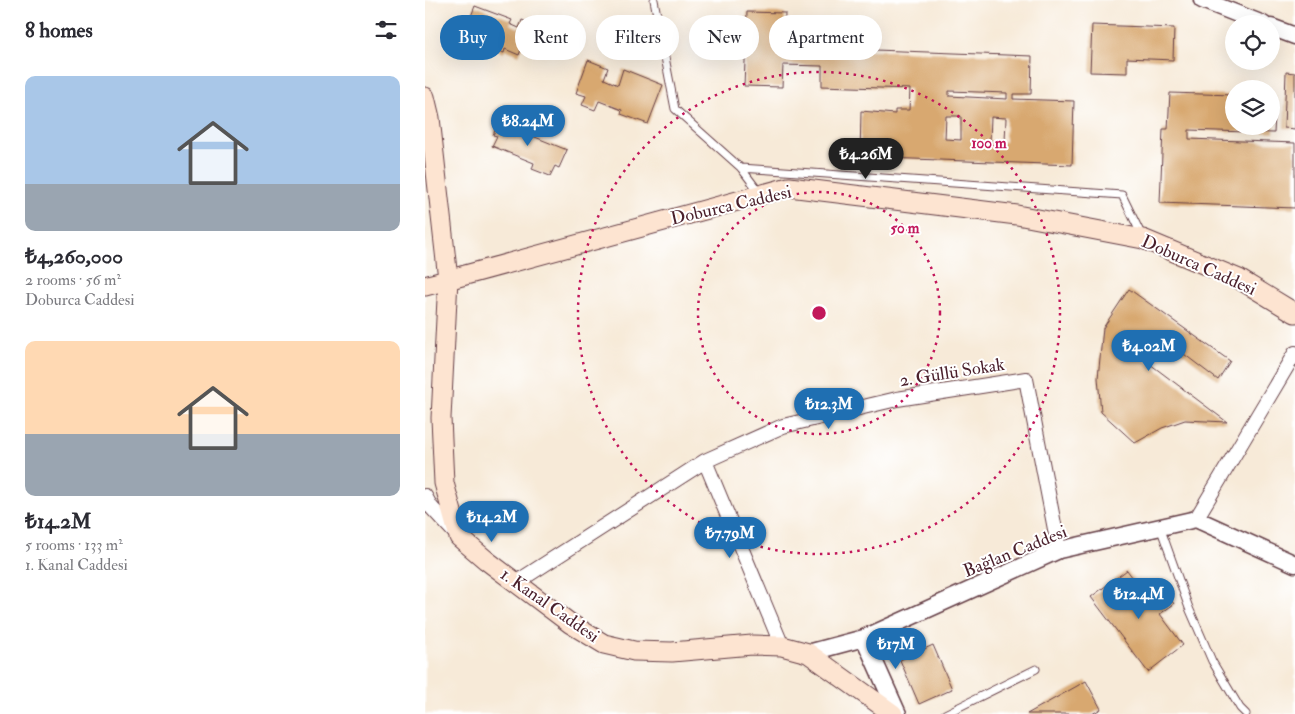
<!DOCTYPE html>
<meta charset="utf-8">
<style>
:root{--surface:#fff;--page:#f7f7f7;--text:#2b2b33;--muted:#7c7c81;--accent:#1f6fb2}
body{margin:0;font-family:"IM FELL Double Pica",serif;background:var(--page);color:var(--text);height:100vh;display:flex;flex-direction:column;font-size:19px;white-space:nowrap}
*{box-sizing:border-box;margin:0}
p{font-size:16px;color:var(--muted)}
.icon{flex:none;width:28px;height:28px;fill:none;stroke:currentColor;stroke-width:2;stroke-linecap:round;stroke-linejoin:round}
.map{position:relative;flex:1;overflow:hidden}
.drawer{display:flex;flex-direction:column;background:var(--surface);width:425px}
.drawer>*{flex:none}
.hud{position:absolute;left:15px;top:15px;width:475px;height:45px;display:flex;gap:10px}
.fabs{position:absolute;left:800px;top:15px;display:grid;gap:10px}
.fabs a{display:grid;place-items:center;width:55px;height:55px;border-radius:50%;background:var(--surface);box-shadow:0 5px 20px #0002;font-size:25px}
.price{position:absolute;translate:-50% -42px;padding:0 11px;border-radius:18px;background:var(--accent);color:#fff;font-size:16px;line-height:32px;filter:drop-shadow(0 1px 2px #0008)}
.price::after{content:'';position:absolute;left:50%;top:30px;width:15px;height:11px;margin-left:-8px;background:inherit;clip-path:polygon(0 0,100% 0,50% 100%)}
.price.selected{background:#222;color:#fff}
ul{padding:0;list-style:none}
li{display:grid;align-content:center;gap:10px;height:265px;padding:0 25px}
li span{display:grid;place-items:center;height:155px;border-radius:10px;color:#555}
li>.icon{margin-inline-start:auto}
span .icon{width:90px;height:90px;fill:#fffc;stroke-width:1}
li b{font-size:21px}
h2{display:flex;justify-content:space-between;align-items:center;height:60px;padding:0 25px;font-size:21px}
.chip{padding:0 18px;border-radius:22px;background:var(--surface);box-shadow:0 5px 20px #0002;font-size:18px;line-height:45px}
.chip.selected{background:var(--accent);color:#fff}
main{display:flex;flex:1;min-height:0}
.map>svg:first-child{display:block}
.building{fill:#d8a86f;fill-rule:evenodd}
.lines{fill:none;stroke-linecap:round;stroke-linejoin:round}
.service-casing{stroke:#643d45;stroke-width:9}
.minor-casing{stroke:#643d45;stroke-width:16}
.tertiary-casing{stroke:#643d45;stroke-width:19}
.secondary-casing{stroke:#643d45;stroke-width:21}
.service{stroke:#fff;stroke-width:7}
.minor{stroke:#fff;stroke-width:14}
.tertiary{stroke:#fff;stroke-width:16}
.secondary{stroke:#fde4d1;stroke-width:19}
.ring{fill:none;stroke:#c2185b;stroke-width:2.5;stroke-dasharray:2.5 5}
.labels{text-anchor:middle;stroke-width:4;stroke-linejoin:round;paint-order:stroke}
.street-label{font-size:18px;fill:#4a1f2b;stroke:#fff}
.centre{fill:#c2185b;stroke:#fff;stroke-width:2.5}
.ring-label{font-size:15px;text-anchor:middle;font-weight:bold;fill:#c2185b;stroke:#fff;stroke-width:4;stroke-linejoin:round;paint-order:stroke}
</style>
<main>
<section class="drawer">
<h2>8 homes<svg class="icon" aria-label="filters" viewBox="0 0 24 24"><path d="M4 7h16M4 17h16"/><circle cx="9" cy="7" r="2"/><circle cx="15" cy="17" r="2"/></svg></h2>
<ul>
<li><span style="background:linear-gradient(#a9c7e8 70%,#9aa5b1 0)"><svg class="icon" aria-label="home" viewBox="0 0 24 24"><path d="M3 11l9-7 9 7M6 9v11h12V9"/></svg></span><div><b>₺4,260,000</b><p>2 rooms · 56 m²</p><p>Doburca Caddesi</p></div></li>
<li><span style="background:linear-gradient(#ffd9b3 60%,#9aa5b1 0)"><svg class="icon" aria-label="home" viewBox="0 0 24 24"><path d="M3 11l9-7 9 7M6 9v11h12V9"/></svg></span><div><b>₺14.2M</b><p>5 rooms · 133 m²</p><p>1. Kanal Caddesi</p></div></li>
</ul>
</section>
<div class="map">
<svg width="870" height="714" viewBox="0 0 870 714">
<rect width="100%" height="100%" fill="#fff"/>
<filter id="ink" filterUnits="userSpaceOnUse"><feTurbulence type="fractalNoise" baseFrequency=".02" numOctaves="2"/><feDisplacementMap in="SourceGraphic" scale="10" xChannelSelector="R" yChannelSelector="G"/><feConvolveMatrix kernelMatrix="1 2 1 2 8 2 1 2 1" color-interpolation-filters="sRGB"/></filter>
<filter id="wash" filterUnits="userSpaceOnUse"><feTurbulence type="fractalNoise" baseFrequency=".0096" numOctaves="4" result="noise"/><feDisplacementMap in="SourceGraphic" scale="20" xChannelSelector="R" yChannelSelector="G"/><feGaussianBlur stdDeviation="1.12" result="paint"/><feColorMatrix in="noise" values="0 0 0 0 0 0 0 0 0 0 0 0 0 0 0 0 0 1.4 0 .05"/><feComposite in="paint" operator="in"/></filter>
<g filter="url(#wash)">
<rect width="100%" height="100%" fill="#f7ead8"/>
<g id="blocks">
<path class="building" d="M50 6 87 20 85 24 94 28 97 20 111 26 104 44 99 42 94 55 80 49 79 53 68 48 70 43 62 40 60 47 40 39 46 25 43 24Z
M322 12 360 13 358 56 398 57V48L607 56 606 94H588V99L649 101 647 165 435 157 436 111 470 114V110H484L485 89 397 86V66L358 65 357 87 319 86ZM524 91 582 93V99L524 96ZM521 116H536V140L520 139ZM566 117 581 118 580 142 565 141Z
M667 25 749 28 748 60 702 58V73L665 72Z
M163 60 183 68 179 79 193 85 198 69 238 85 223 124 196 114 197 110 174 101 170 110 157 105 161 96 151 93Z
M861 72 870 73V129L859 128Z
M745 93 809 95V126H846V97H851L849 133 764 130V139L870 143V208L735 203 738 129H743Z
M76 117 98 126 95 134 104 138 105 135 142 150 134 168 130 166 125 176 107 169 109 163 67 146 72 136 68 135Z
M704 289 805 361 793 380 730 332 713 355 802 422 760 420 737 428 710 443 676 412 673 378 678 328Z
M702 570 725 601 739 590 749 604 735 614 758 645 723 672 666 597Z
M508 645 527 689 494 704 475 660Z
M661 681 676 709 667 714H602Z"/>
</g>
</g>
<g filter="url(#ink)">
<use href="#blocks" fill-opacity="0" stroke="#643d45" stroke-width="1"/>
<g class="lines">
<defs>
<path id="service" d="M229 0 250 109 316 168 334 192
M316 168 697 195 717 236
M735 527 764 608 787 661 815 708 821 714
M520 714 611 669"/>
<path id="minor" d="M280 461 357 646
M0 496 6 507 33 536
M771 519 870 353
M92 582 280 461 358 426 472 399 601 379 634 550"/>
<path id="tertiary" d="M777 0 838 24
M846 27 870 36
M439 638 473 714
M383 653 439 638 634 550 771 519 870 564"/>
<path id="secondary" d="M0 97 5 118 23 279 16 418 19 483 34 537 61 560 146 624 179 644 209 651 247 652 327 645 357 646 383 653 468 714
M0 286 364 187 592 215 718 239 814 279 870 313"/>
</defs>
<use href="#service" class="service-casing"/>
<use href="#minor" class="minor-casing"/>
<use href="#tertiary" class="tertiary-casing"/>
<use href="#secondary" class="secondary-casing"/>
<use href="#service" class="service"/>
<use href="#minor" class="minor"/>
<use href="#tertiary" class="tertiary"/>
<use href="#secondary" class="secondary"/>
</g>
</g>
<g class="ring">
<circle cx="394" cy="313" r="121"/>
<circle cx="394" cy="313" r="241"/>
</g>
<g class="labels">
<g class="street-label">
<text transform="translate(306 205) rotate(-13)" y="6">Doburca Caddesi</text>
<text transform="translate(774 265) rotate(24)" y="6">Doburca Caddesi</text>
<text transform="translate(527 372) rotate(-9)" y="6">2. Güllü Sokak</text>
<text transform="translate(590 551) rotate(-22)" y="6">Bağlan Caddesi</text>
<text transform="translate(125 605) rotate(35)" y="6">1. Kanal Caddesi</text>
</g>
</g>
<circle cx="394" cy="313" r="8" class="centre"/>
<g class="ring-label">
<text x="564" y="148">100 m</text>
<text x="480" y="233">50 m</text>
</g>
</svg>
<div class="fabs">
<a><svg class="icon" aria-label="locate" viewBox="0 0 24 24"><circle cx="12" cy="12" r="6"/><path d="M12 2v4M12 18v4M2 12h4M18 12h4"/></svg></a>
<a><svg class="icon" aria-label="layers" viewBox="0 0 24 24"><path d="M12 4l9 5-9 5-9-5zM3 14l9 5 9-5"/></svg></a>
</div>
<b class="price" style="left:103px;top:147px">₺8.24M</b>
<b class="price selected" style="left:441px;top:180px">₺4.26M</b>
<b class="price" style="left:724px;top:372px">₺4.02M</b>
<b class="price" style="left:404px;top:430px">₺12.3M</b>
<b class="price" style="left:67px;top:543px">₺14.2M</b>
<b class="price" style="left:305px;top:559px">₺7.79M</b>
<b class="price" style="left:714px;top:620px">₺12.4M</b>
<b class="price" style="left:471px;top:670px">₺17M</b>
<div class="hud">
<a class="chip selected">Buy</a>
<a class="chip">Rent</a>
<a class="chip">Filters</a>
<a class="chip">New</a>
<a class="chip">Apartment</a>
</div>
</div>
</main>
